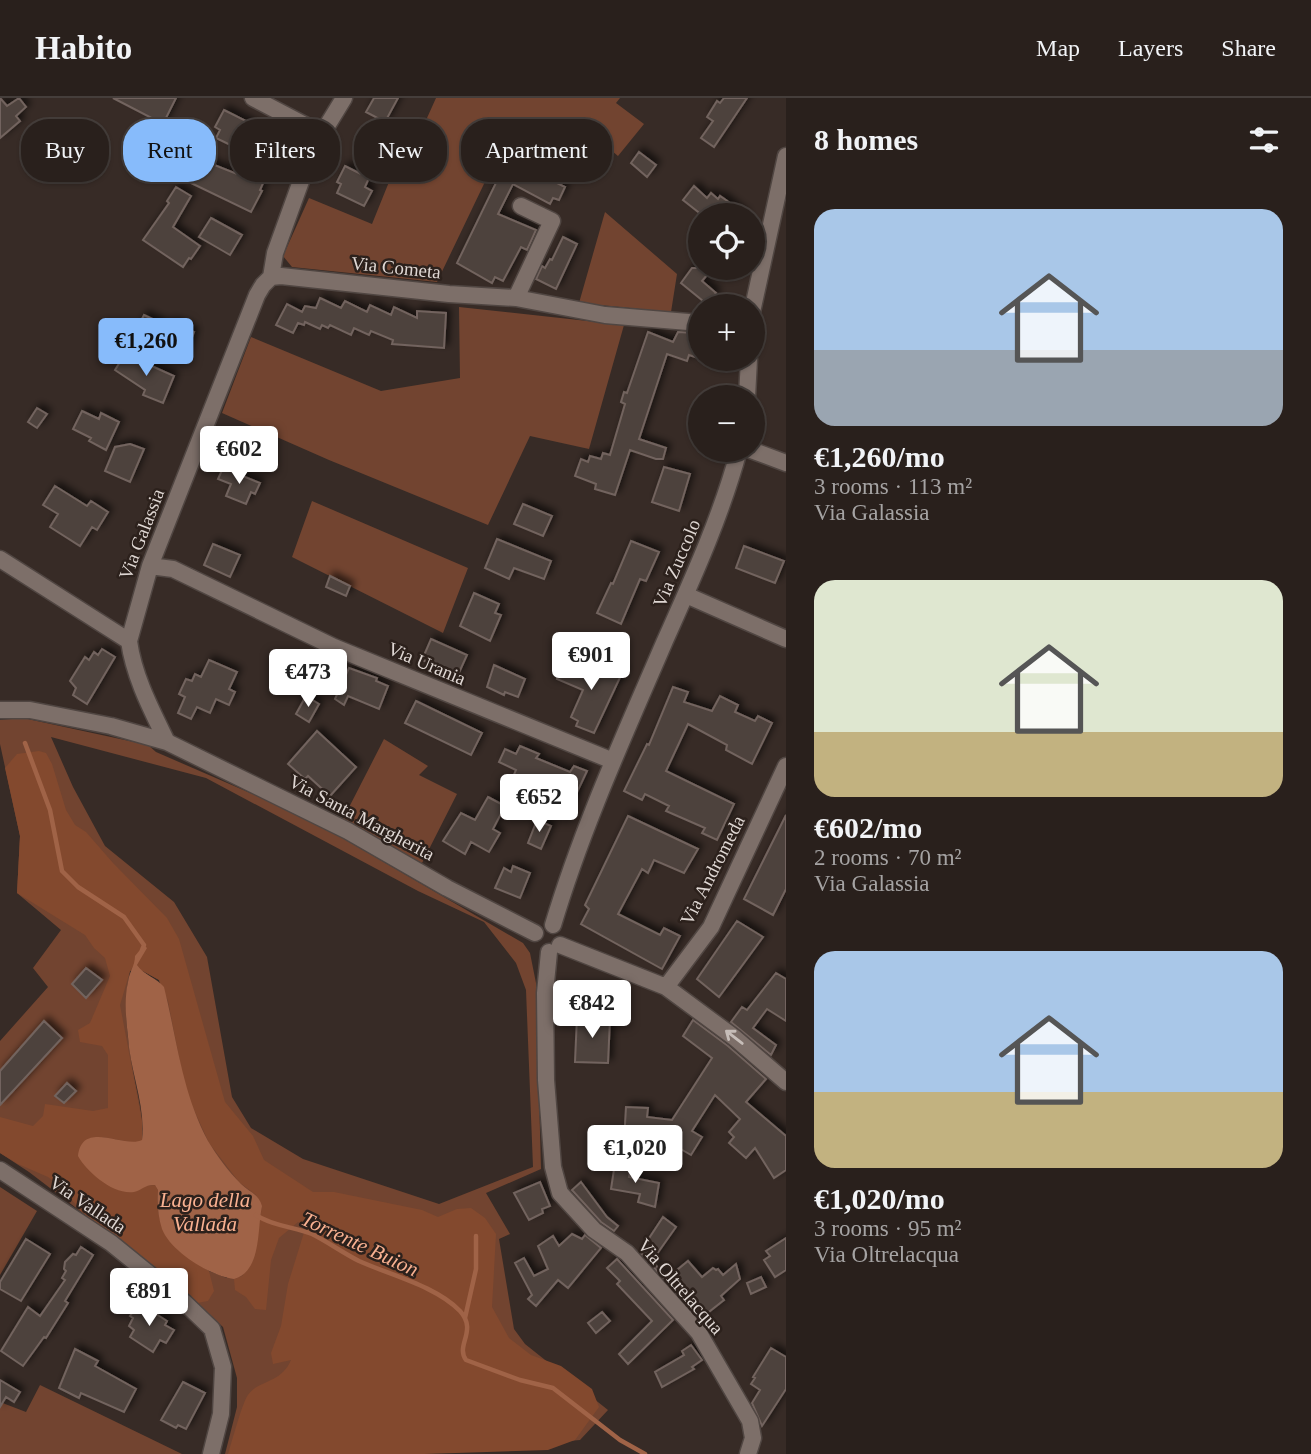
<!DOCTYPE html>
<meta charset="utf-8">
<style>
:root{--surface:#29201c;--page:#352d29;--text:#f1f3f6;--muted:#a5a3a3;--line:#453e3b;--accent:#87bbfb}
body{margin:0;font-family:Georgia,serif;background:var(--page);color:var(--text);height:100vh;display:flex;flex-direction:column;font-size:26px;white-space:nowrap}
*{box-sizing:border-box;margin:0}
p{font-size:23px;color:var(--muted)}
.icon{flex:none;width:38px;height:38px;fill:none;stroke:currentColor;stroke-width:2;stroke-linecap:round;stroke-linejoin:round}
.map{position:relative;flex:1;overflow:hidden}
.side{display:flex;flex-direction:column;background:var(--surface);width:525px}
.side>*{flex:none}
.hud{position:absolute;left:21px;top:21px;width:660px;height:63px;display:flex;gap:14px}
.controls{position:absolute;left:688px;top:105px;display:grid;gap:14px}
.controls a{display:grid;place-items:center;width:77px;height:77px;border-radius:50%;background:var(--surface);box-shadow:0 2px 5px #0004,0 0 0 2px var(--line);font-size:35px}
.price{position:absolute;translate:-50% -60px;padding:0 16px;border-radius:7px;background:#fff;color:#222;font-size:23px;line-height:46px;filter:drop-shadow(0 2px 4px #0008)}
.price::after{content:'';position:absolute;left:50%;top:42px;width:21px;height:16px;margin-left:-10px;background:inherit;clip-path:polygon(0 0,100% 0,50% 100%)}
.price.on{background:var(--accent);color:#111}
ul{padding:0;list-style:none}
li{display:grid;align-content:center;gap:14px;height:371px;padding:0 28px}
li span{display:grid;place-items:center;height:217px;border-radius:21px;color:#555}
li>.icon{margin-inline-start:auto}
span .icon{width:126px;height:126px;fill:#fffc;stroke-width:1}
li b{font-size:30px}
h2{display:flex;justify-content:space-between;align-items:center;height:84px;padding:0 28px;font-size:30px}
.pill{padding:0 24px;border-radius:28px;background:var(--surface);box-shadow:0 2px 5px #0004,0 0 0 2px var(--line);font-size:24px;line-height:63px}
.pill.on{background:var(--accent);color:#111}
header{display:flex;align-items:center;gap:42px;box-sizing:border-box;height:98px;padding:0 35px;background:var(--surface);border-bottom:2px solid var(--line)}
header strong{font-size:33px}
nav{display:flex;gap:38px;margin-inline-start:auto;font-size:24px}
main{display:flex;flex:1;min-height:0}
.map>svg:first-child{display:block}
.green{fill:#724430;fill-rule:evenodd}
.forest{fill:#83492e}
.water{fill:#a06347}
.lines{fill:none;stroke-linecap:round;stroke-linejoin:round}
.stream{stroke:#a06347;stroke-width:4.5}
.building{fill:#4e423c;stroke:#72645e;stroke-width:2;filter:url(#shadow)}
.minor-casing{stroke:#504642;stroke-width:19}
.minor{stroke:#7d6f69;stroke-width:16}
.oneway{stroke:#c6bdb8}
.labels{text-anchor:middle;stroke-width:5;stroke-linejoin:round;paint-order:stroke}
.street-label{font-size:19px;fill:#dfd7d3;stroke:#2c211c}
.water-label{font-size:21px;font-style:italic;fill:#f9b191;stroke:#2c211c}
</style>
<header>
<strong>Habito</strong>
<nav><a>Map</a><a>Layers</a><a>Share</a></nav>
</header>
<main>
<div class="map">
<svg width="786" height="1356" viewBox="0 0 786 1356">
<defs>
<filter id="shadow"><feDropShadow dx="4" dy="-4" stdDeviation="3.5" flood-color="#0009"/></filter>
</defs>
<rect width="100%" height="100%" fill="#372b26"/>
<path class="green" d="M436 0H620L616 5 644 26 618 58 594 38 566 80 506 40 437 184 292 169 283 158 309 100 372 126 393 74 427 20Z
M605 114 677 176 671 214 579 205Z
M459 209 624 227 589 351 530 338 488 427 329 362 222 315 251 239 381 293 460 280Z
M312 403 468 470 443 535 292 459Z
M23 620 148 647 156 654 310 721 523 845 530 855 536 885 541 1071 486 1095 510 1136 499 1141 514 1231 525 1246 608 1312 580 1342 417 1356H225L237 1309V1280L223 1229 177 1187 29 1074 0 1055V943L48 889 33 870 61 832 17 795 20 738 0 646V622ZM51 639 206 680 418 793 484 824 516 865 526 892 533 1069 439 1106 303 1061 251 1030 232 999 207 859 174 804 105 748 73 689ZM141 872 159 882 227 1180 209 1173 187 1159 142 1043C144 1022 139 1003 135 983 128 947 122 909 130 873Z
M384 641 428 668 419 677 457 696 422 765 342 723Z
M0 1089 37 1113 0 1177Z
M40 1287 182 1356H0V1304L26 1314Z"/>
<path class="forest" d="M39 653 46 655 52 666 66 712 75 727 86 734 113 765 167 820 179 841 225 1004 253 1038 264 1062 313 1094H334L422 1112 438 1119 457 1111 471 1110 485 1120 496 1136 492 1209 509 1240 531 1257 561 1268 592 1291 599 1309 575 1342 548 1352 425 1356H228C232 1344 242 1305 248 1297 258 1282 281 1286 291 1262L273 1266 271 1255 281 1228 288 1186 306 1128 298 1124 279 1140 271 1162 266 1212 255 1211 246 1199 235 1192 234 1181 242 1178 254 1160 262 1108 256 1097 239 1084 209 1045 190 1003 183 980 168 903 159 882 141 872 137 867 146 850 130 873 120 907 142 1023V1043L136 1045 102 1039 136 1093 145 1088 155 1087 158 1092C153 1134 177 1153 209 1173L214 1193 208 1203 197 1205 81 1113 62 1090 48 1079 18 1066 0 1055V1019L33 1028 43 1018 45 1006 93 1013 108 1010V957L102 948 80 944 78 932 90 925 110 878 105 860 94 850 85 837 17 795 20 738 5 670 17 656Z"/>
<path class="water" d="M144 847 147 850 137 867C144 877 157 880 164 889 177 942 182 994 208 1043 217 1058 228 1073 241 1086 249 1094 259 1096 262 1108 257 1131 262 1173 234 1181 211 1178 171 1154 162 1131 158 1119 157 1105 158 1092L155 1087C146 1086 142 1092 134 1094 113 1097 87 1074 78 1058 82 1021 125 1051 142 1042 146 1008 130 973 128 939 126 921 124 901 128 884 129 874 135 868 135 858Z"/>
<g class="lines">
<path class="stream" d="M25 645 50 712 62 773 78 789 124 819 144 847 142 852
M256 1117C272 1128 295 1129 312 1136 328 1144 343 1155 359 1163 390 1177 436 1188 460 1213 478 1233 455 1247 466 1262L520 1282 553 1290 620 1342 645 1356
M465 1220 476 1171V1138"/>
</g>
<path class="building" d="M0 0 7 8 19 0 26 9 16 18 20 23 0 40Z
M113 0H176L163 26Z
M374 0H398L385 24 366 14Z
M724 0H747L714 49 701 40 713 23 707 19 717 3 720 5Z
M224 12 298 49 289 67 284 65 280 72 271 67 260 92 262 93 251 114 191 85 202 62 237 76 247 55 216 40 220 32 215 29Z
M639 54 656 67 647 79 631 65Z
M509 58 530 67 529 71 565 89 559 102 553 100 550 106 513 86 498 116 536 132 527 152 521 149 503 183 495 179 492 185 457 165Z
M345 68 369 80 365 89 372 93 364 108 337 95 341 86 337 84Z
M694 88 707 100 711 95 718 101 720 98 726 102 745 117H702L683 102Z
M176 89 191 98 173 129 200 148 191 161 189 160 183 169 143 142 169 105 167 103Z
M211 120 242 137 230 157 199 139Z
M563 139 577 146 556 191 536 181 542 168 545 170 550 161 552 162Z
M692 170H713L702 183 716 195 708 207 681 185Z
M320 200 341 210 345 203 367 214 370 207 391 217 394 209 417 220V213L446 215 444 250 392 246 393 242 371 233 369 237 354 230 351 237 330 227 328 230 322 227 320 231 305 224 304 227 298 225 293 235 276 227 287 206 302 214 305 208 316 210Z
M144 217 169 229 171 224 194 234 184 260 161 250 163 245 136 232Z
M648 234 673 244 678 234 695 235 692 245 700 248V252L698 260 689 257 687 263 667 256 639 341 666 350 663 361H656L630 352 615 397 595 391 596 386 575 378 581 361 588 364 590 358 601 361 603 355 610 357 625 306 621 304 624 294 627 295Z
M125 256 174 278 163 305 143 297 145 292 115 272Z
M37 310 47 316 37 330 28 324Z
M82 313 99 321 101 315 119 324 106 352 89 343 91 340 73 331Z
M130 346 144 351 130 384 105 373 115 349Z
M664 369 690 376 679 413 652 404Z
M223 370 260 385 255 396 251 394 246 406 226 398 231 386 218 381Z
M55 388 87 408 91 403 108 414 97 432 92 429 80 448 50 429 58 416 43 407Z
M523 406 552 418 543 438 514 426Z
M497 441 551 463 544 481 514 470 509 481 485 470Z
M631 443 659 454 646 483 640 481 621 526 597 515 611 485 613 486Z
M213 446 240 457 230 479 204 467Z
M744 448 784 463 775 485 736 470Z
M330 478 350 488 346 498 326 489Z
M474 495 499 506 495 515 501 517 490 543 460 528Z
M431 541 467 557 458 577 422 562Z
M102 551 115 559 87 606 73 597 76 590 70 583 85 559 89 562 94 554 98 557Z
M209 562 237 574 229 591 235 594 229 607 216 601 210 615 197 609 191 621 178 615 185 599 179 596 186 581 192 583 195 576 201 579Z
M601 564 623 573 594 635 576 628 578 623 571 619 583 592 557 581 561 572 565 573 569 565 595 576Z
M494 567 525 581 518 599 505 594 504 597 487 589Z
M349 570 377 580 376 583 388 588 379 611 348 598 344 607 335 601Z
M673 589 688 594 684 604 712 613 720 598 738 607 735 614 755 623 758 618 772 625 752 666 726 652 727 647 688 626 666 673 734 706 717 742 702 735 705 730 666 713 669 708 645 696 642 702 624 693 647 646 649 647Z
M306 598 319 606 309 624 296 616Z
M416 603 482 635 471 657 405 625Z
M317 633 356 669 330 698 308 678 305 681 288 666Z
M520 648 539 656 536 660 570 674 574 668 587 673 572 705 513 679 516 672 499 664 505 651 516 656Z
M488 699 505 708 493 731 500 735 489 754 471 744 465 756 443 743 461 715 475 722Z
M786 717V791L773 817 744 801Z
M628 718 698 751 684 775 654 762 648 775 642 771 618 816 660 837 664 830 680 838 662 871 581 826 589 811 585 807Z
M537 722 551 728 541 751 528 745Z
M513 768 530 775 520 800 495 790 504 770 511 774Z
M737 823 763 839 719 899 697 881Z
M86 870 102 882 86 900 72 886Z
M776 875 786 881V923L767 911 753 930 776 947 771 957 731 924 742 909 747 912Z
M577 919 610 921 608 965 575 964Z
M693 922 728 948 766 981 746 1004 786 1038V1072L774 1080 755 1050 746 1060 729 1045 734 1039 729 1034 740 1021 715 997 692 1033 702 1039 691 1057 665 1042 624 1044 626 1009 648 1010 647 1019 672 1022 712 960 683 938Z
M44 923 62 940 0 1007V973Z
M67 985 76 993 64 1005 55 998Z
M615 1065 631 1068 629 1079 659 1085 655 1109 638 1104 640 1096 611 1091Z
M540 1084 550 1108 542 1111 543 1115 529 1122 514 1095Z
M581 1084 607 1119 618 1128 614 1133 601 1124 572 1092Z
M663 1119 676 1129 652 1163 667 1180 688 1163 702 1179 713 1170 716 1172 718 1171 723 1177 736 1166 740 1181 721 1198 724 1202 705 1217 681 1187 675 1193 640 1154Z
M572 1136 582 1141 585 1137 601 1150 568 1190 558 1182 536 1208 528 1201 532 1197 515 1165 524 1160 534 1178 548 1171 538 1148 553 1138 559 1148Z
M786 1140V1172L775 1179 764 1162 770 1158 766 1153Z
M26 1141 50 1156 21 1203 0 1191V1184Z
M81 1149 93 1157 65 1203 68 1205 46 1240 44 1239 23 1268 1 1253 28 1209 40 1218 65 1182 62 1180 66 1173 64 1171 65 1164 73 1156 76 1157Z
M617 1161 673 1222 628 1266 619 1256 652 1223 617 1186 620 1183 607 1170Z
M761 1179 766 1189 751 1196 747 1185Z
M139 1205 167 1223 165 1227 174 1232 166 1245 160 1242 153 1254 130 1239 134 1232 129 1228 133 1220 130 1218Z
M602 1214 610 1223 596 1235 588 1225Z
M691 1247 702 1262 692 1269 694 1271 662 1289 655 1274 684 1257 682 1253Z
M771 1250 786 1259V1291L762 1328 752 1305 760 1292 751 1286 755 1280 753 1279Z
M75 1251 98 1263 95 1268 136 1291 124 1314 81 1295 79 1300 59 1290Z
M0 1282 20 1294 14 1304 6 1299 0 1309Z
M183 1284 205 1295 186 1331 178 1327 176 1330 161 1322Z"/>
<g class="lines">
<defs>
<path id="minor" d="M253 0 322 36
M271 179 281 178 449 196 516 200 605 217 700 225
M516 200 552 123 521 108
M752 214 786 58
M747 299 749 261
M751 352 786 365
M0 461 129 543C134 579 151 611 167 644
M150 468 173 471 334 549 613 663
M686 497 786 541
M129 543 150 468 257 197 263 187 271 179 275 155 305 72 322 36 344 0
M0 612H30L111 628 167 644 348 733 447 790 535 835
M553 827C582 730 624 638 664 545 692 482 721 419 739 352
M560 847 666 889 735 940 786 984
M549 854 545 895 546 982 553 1069 560 1095 594 1132 627 1155 699 1235 750 1323 753 1340 748 1356
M666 889 711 829 786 668
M0 1072 111 1145 185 1205 212 1231 223 1269 221 1316 211 1356"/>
</defs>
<use href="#minor" class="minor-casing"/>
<use href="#minor" class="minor"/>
</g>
<defs><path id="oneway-shaft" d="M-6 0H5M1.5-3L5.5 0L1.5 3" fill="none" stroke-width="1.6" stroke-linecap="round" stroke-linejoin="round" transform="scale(1.75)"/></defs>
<use class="oneway" href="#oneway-shaft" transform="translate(734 939) rotate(-142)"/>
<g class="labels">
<g class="street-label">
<text transform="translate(396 169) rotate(6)" y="7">Via Cometa</text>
<text transform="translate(141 436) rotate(-69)" y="7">Via Galassia</text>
<text transform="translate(676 465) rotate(-67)" y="7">Via Zuccolo</text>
<text transform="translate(427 565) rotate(23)" y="7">Via Urania</text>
<text transform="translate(362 719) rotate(28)" y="7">Via Santa Margherita</text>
<text transform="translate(712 772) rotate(-63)" y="7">Via Andromeda</text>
<text transform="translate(88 1106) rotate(34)" y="7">Via Vallada</text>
<text transform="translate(681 1188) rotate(49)" y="7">Via Oltrelacqua</text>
</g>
<g class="water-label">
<text x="205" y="1109">Lago della<tspan x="205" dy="24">Vallada</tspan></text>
<text transform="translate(360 1146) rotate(25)" y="7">Torrente Buion</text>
</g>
</g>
</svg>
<div class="controls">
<a><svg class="icon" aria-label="locate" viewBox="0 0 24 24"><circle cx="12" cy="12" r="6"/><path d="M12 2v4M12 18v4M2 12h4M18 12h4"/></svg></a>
<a>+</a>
<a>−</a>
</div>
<b class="price on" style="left:146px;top:280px">€1,260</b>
<b class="price" style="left:239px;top:388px">€602</b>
<b class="price" style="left:591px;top:594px">€901</b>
<b class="price" style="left:308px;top:611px">€473</b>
<b class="price" style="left:539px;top:736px">€652</b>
<b class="price" style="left:592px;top:942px">€842</b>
<b class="price" style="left:635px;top:1087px">€1,020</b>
<b class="price" style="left:149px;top:1230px">€891</b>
<div class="hud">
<a class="pill">Buy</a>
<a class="pill on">Rent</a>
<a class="pill">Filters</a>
<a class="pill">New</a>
<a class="pill">Apartment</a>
</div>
</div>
<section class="side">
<h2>8 homes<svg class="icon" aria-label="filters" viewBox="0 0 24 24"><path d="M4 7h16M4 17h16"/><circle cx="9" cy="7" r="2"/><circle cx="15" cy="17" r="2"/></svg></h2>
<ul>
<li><span style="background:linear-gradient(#a9c7e8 65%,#9aa5b1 0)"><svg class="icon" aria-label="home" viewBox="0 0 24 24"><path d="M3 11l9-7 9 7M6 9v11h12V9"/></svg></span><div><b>€1,260/mo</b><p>3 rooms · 113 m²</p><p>Via Galassia</p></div></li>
<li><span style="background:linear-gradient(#dfe7d0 70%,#c2b280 0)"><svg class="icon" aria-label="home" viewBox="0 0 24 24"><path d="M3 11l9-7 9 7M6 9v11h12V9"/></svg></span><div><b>€602/mo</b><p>2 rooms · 70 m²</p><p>Via Galassia</p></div></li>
<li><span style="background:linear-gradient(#a9c7e8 65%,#c2b280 0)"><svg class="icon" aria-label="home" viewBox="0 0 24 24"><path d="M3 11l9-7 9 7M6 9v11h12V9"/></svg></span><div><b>€1,020/mo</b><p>3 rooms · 95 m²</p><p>Via Oltrelacqua</p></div></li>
</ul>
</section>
</main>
